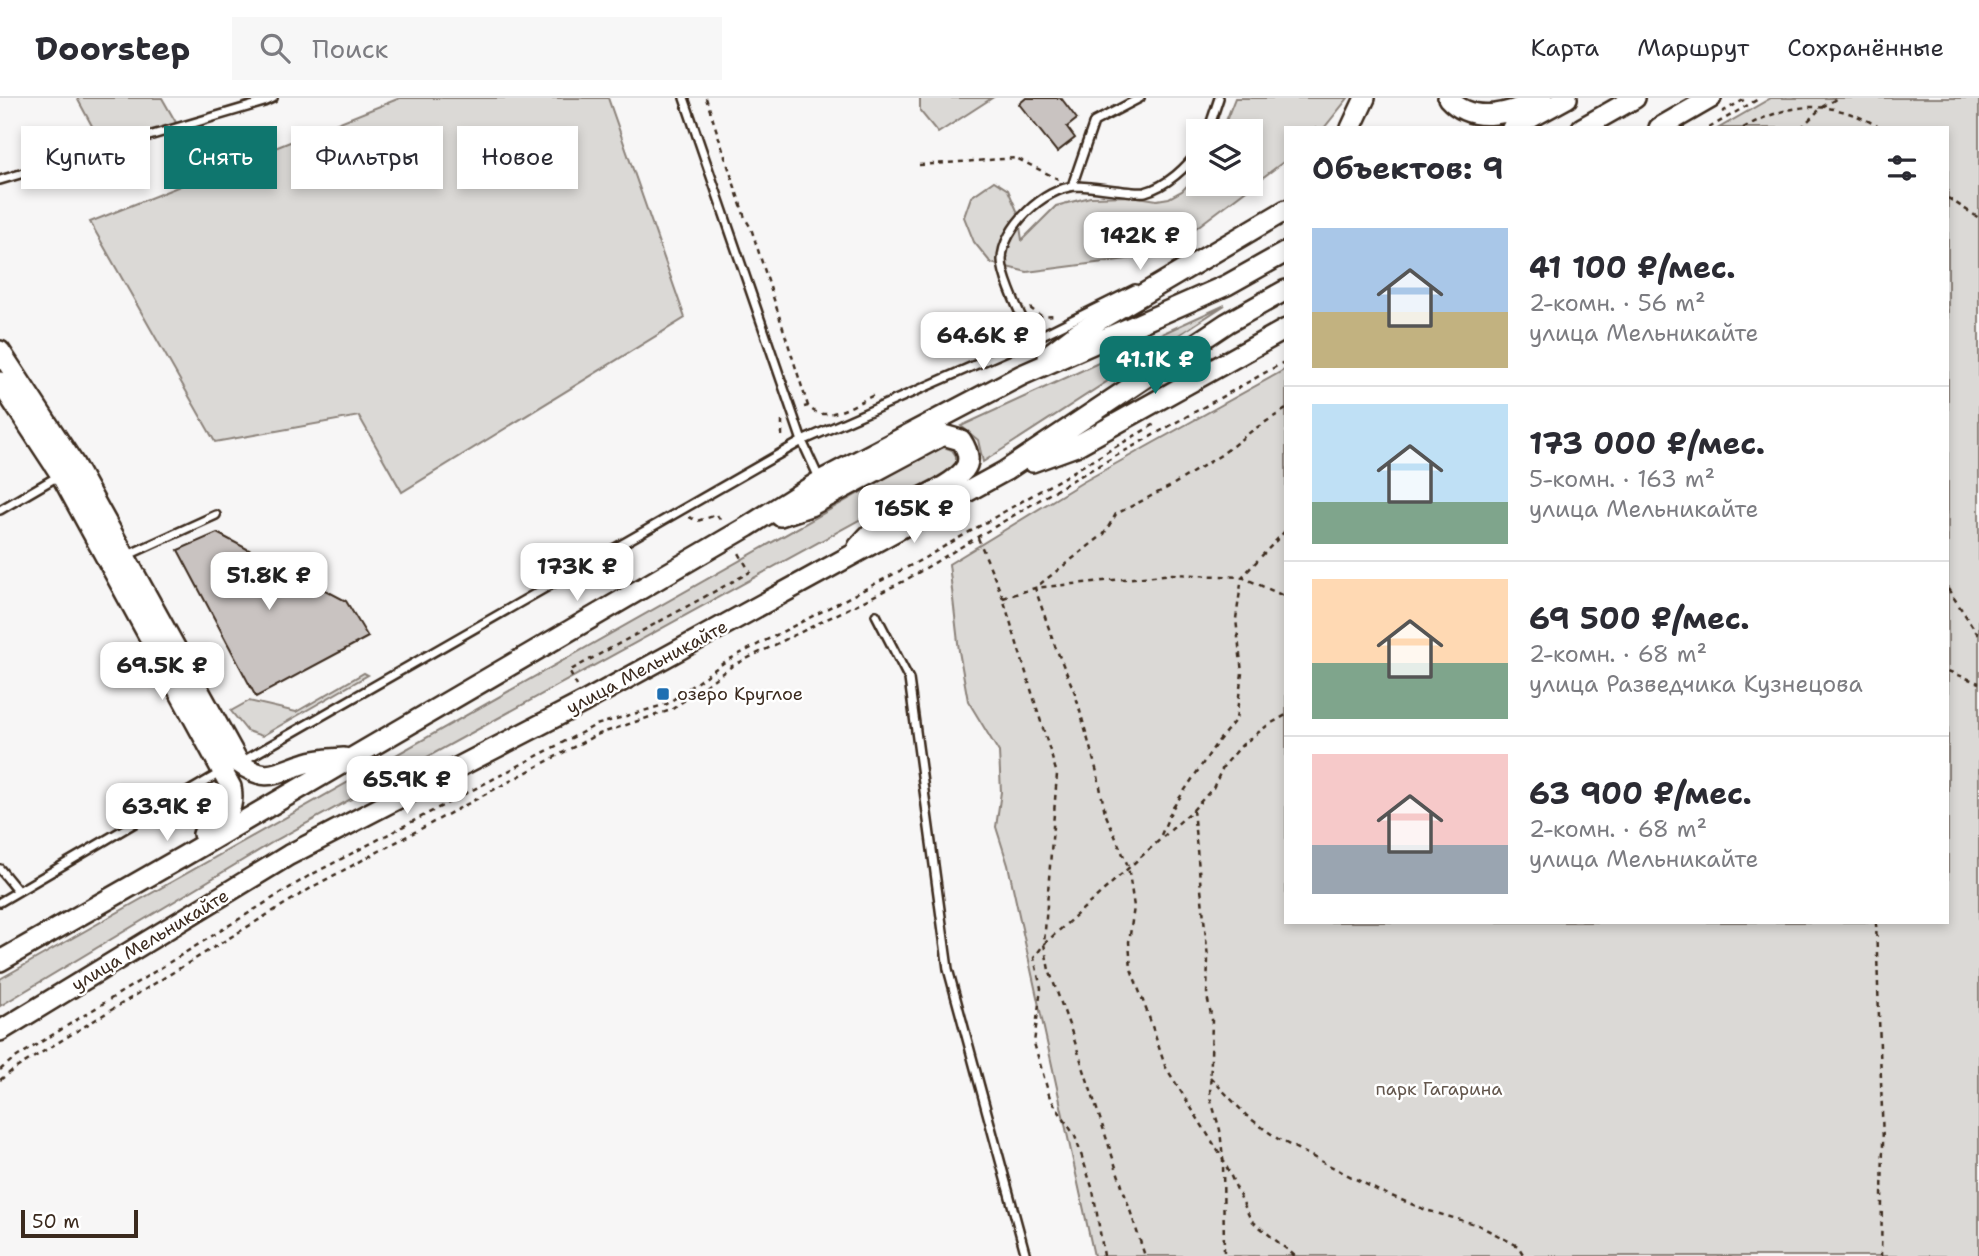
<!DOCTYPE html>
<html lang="ru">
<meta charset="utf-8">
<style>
:root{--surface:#fff;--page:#f7f7f7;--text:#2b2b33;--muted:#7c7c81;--line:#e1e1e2;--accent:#0f766e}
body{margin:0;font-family:"Shantell Sans",sans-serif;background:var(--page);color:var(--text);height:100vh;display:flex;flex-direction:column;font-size:26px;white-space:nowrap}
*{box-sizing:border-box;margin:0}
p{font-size:23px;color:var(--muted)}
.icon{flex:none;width:38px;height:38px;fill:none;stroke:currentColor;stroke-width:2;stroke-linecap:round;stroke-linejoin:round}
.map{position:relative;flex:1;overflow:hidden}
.drawer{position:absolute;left:1284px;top:28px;width:665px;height:798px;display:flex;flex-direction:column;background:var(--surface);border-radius:0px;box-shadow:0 4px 10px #0003}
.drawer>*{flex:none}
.hud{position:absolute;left:21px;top:28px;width:665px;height:63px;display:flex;gap:14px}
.tools{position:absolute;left:1186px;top:21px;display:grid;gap:14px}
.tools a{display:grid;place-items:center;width:77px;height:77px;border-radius:0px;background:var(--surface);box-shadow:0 4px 10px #0003;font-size:35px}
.scale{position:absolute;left:21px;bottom:18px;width:117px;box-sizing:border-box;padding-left:7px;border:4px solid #3b2a1e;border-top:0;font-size:19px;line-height:24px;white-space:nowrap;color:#3b2a1e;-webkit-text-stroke:5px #fff;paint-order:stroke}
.price{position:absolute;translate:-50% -60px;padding:0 16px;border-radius:14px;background:#fff;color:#222;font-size:23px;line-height:46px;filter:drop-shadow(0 2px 4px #0008)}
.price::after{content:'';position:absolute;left:50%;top:42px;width:21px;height:16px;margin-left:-10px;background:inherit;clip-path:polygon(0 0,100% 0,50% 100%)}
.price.current{background:var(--accent);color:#fff}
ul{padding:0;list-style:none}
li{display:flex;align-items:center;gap:21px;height:175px;padding:0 28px}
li+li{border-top:2px solid var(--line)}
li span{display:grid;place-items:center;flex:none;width:196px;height:140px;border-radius:0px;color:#555}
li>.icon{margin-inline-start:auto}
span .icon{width:84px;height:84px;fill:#fffc;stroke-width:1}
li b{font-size:30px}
h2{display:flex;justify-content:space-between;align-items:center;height:84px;padding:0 28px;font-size:30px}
.chip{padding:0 24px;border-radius:0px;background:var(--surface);box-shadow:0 4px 10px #0003;font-size:24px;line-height:63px}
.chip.current{background:var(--accent);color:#fff}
header{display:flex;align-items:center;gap:42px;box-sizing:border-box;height:98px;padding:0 35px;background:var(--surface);border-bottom:2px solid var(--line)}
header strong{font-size:33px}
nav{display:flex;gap:38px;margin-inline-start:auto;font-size:24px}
.search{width:490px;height:63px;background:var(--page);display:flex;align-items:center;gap:18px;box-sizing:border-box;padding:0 24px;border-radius:0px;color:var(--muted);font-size:26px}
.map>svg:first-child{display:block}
.green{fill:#dbd9d6;stroke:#8b827a;stroke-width:2}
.building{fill:#c9c3c1;stroke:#3b2a1e;stroke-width:2}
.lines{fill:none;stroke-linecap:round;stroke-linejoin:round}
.lane-casing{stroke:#3b2a1e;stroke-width:12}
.secondary-casing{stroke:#3b2a1e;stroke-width:24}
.path{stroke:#3b2a1e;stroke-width:2.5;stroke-dasharray:5 5;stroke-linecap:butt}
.lane{stroke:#fff;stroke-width:7}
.secondary{stroke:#fff;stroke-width:19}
.poi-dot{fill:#1f6fb2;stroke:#fff;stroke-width:2.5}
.labels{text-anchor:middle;stroke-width:5;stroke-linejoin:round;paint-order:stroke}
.street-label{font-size:18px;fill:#3b2a1e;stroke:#fff}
.poi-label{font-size:18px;fill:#3b2a1e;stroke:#fff;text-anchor:start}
.park-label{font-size:18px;fill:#63564c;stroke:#fff}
</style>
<header>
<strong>Doorstep</strong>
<div class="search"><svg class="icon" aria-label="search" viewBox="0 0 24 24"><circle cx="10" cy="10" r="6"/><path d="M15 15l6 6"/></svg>Поиск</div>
<nav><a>Карта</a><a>Маршрут</a><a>Сохранённые</a></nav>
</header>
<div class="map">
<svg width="1979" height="1158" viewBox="0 0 1979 1158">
<rect width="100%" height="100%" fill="#f7f6f6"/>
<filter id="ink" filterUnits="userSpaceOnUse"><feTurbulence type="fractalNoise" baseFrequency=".0143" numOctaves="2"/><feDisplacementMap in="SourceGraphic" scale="14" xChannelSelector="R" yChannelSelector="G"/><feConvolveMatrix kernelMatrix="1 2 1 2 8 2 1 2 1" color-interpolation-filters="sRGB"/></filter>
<g filter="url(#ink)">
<path class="green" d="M77 0H162L178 28 104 50Z
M400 0H608L685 220 402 394 359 318 215 344 90 124Z
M920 0H992L938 35 920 13Z
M1235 0H1348L1324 30H1286V62L1188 136 1150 158 1027 174 991 165 974 144 964 119 971 99 994 83 1008 92 1018 115 1022 142 1056 108 1090 99 1132 98 1157 102 1169 100 1182 93 1199 75V86H1251V33H1222Z
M1771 0H1979V1158H1094L1008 767 996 729 1001 694 999 654 968 603 959 553 949 466 1083 384 1286 271V824H1948V30H1719Z
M1225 207 983 364 978 342 961 328Z
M944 349 952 352 956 358V365L952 371 278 741 0 908V881L937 351Z
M364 575 368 577 262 638 247 633 231 613 249 603 296 614Z"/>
<path class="building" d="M1026 0H1061L1077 21 1067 29 1075 40 1057 54 1019 6Z
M217 435 346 503 368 539 256 599 178 452Z"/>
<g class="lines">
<defs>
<path id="lane" d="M684 0 802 343 820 382
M1208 33 1219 0
M0 82 264 4 273 0
M1072 88 1094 24 1140 0
M1032 242C1024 223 1002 181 1002 162 1002 130 1044 90 1076 88 1092 88 1136 96 1145 94 1167 88 1187 69 1199 52
M0 412 60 377
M126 458 216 417
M876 517 909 581 948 871 1026 1158
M243 663 802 343 1032 242 1135 191
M0 771 18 793
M0 804 220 675"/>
<path id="secondary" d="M1448 0C1474 29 1514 14 1543 0
M1351 30 1365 0
M1512 30 1567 0
M1582 30 1635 0
M1659 30 1711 0
M0 253 74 366 239 665C268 686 276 674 306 665 318 661 332 661 344 660
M1048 257 1077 235 1286 112
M0 284 61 377 231 689C236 716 222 721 203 736
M1032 364 1076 348 1286 231
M780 418 810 408 943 337 961 342C967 351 972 362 964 372 948 391 919 399 898 412 883 423 870 435 858 449
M0 863 184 758 747 429 820 383 1022 277 1227 187 1286 154
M0 933 289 757 584 604 1005 373 1227 225 1286 192"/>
</defs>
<use href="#lane" class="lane-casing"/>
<use href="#secondary" class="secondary-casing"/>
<path class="path" d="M706 0 745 120 751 130 808 308
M1722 14 1747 0
M1709 30 1760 0
M1743 30C1793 3 1831 1 1881 30
M1801 30 1822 9 1838 0
M919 67 1016 60 1058 81
M1948 100 1979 120
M1030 210 1041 218 1056 217
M1004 241 1010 229 1009 221
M804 309 808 308C825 328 856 305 876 296
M1286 311 1253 332 1221 357 1169 389 1116 416 1104 436 1035 490 1055 548 1075 595 1098 678 1105 715 1128 768 1134 809 1129 844 1131 871 1149 919 1165 968 1223 1061 1251 1122 1295 1158
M782 323V341
M689 419 697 423 717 417 722 425
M978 440 1003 500 1057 676 1044 846 1049 872 1073 938 1145 1158
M1948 491 1979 538
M1003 500 1035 490 1172 476 1242 479 1286 499
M1948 573 1979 585
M577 588 569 573 750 474 739 455
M1193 712 1208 860 1207 898 1212 921 1210 999 1220 1032 1223 1061 1224 1158
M1161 737 1172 711 1216 646 1236 621 1242 575 1236 521 1242 479 1286 432
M1876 824 1883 1045 1881 1158
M0 972 12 962 307 779 596 627 667 606 726 563 921 462 1155 326
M1210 979 1247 1018 1278 1041 1379 1093 1426 1112 1478 1127 1518 1148 1524 1158
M0 982 13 972 316 787 596 637 671 612 732 568 904 483 1071 383 1286 263
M1104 1158 1093 1092 1075 1038 1050 1000 1034 945 1041 890 1034 860 1044 846 1193 712 1213 690 1223 669 1242 647 1268 627 1286 617"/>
<use href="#lane" class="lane"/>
<use href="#secondary" class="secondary"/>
</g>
</g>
<rect class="poi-dot" x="656" y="589" width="14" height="14" rx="3.5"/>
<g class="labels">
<g class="street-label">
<text transform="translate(647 569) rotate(-28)" y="6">улица Мельникайте</text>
<text transform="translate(150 842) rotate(-31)" y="6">улица Мельникайте</text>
</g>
<g class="poi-label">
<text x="677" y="602">озеро Круглое</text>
</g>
<g class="park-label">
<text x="1439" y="997">парк Гагарина</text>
</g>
</g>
</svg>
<div class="tools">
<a><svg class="icon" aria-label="layers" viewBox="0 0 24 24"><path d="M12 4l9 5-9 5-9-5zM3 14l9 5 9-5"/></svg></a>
</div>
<div class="scale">50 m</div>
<b class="price" style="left:1140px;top:174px">142K ₽</b>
<b class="price" style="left:983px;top:274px">64.6K ₽</b>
<b class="price current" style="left:1155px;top:298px">41.1K ₽</b>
<b class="price" style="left:914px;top:447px">165K ₽</b>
<b class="price" style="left:577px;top:505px">173K ₽</b>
<b class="price" style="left:269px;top:514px">51.8K ₽</b>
<b class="price" style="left:162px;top:604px">69.5K ₽</b>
<b class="price" style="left:407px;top:718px">65.9K ₽</b>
<b class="price" style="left:167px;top:745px">63.9K ₽</b>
<div class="hud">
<a class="chip">Купить</a>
<a class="chip current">Снять</a>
<a class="chip">Фильтры</a>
<a class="chip">Новое</a>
</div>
<section class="drawer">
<h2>Объектов: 9<svg class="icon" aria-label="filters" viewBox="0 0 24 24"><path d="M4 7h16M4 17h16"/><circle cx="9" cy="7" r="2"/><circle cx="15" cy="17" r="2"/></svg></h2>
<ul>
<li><span style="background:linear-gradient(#a9c7e8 60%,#c2b280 0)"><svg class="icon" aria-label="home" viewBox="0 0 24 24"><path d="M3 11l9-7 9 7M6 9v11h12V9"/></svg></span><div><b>41 100 ₽/мес.</b><p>2-комн. · 56 m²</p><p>улица Мельникайте</p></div></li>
<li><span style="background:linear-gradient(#bfe0f5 70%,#7fa58c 0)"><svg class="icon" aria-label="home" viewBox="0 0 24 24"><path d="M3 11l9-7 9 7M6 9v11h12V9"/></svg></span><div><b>173 000 ₽/мес.</b><p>5-комн. · 163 m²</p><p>улица Мельникайте</p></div></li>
<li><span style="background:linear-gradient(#ffd9b3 60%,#7fa58c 0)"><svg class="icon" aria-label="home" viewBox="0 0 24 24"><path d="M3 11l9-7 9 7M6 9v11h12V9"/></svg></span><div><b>69 500 ₽/мес.</b><p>2-комн. · 68 m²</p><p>улица Разведчика Кузнецова</p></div></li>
<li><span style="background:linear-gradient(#f6c9c9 65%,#9aa5b1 0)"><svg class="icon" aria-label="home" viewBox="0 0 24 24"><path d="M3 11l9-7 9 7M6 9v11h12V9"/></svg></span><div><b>63 900 ₽/мес.</b><p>2-комн. · 68 m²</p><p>улица Мельникайте</p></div></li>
</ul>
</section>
</div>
